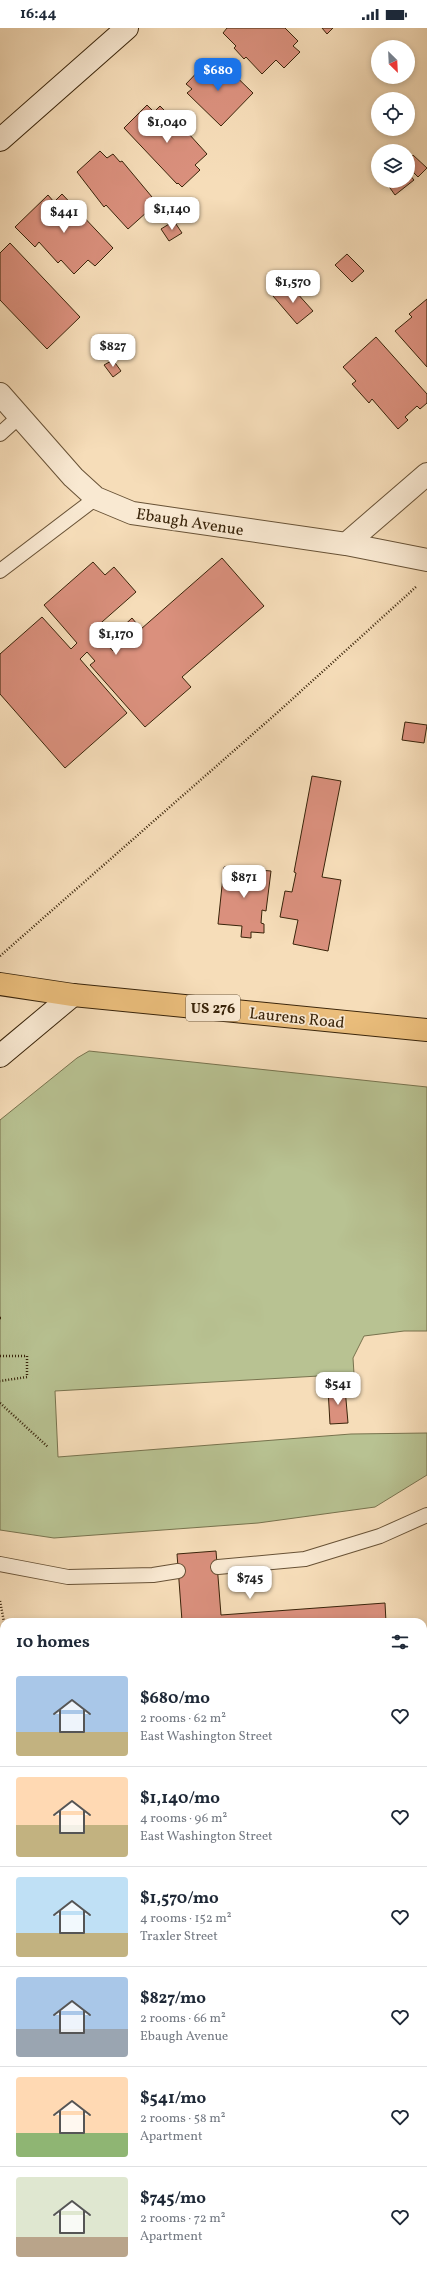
<!DOCTYPE html>
<meta charset="utf-8">
<style>
:root{--surface:#fff;--page:#f2f2f3;--text:#1f2937;--muted:#747a83;--line:#e0e1e3;--accent:#1a73e8}
body{margin:0;font-family:Vollkorn,serif;background:var(--page);color:var(--text);height:100vh;display:flex;flex-direction:column;font-size:15px;white-space:nowrap}
*{box-sizing:border-box;margin:0}
p{font-size:13px;color:var(--muted)}
.icon{flex:none;width:22px;height:22px;fill:none;stroke:currentColor;stroke-width:2;stroke-linecap:round;stroke-linejoin:round}
.map{position:relative;flex:1;overflow:hidden}
.drawer{position:absolute;left:0px;top:1590px;width:427px;height:656px;display:flex;flex-direction:column;background:var(--surface);border-radius:12px 12px 0 0;box-shadow:0 2px 6px #0003}
.drawer>*{flex:none}
.needle{width:26px;rotate:156deg}
.fabs{position:absolute;left:371px;top:12px;display:grid;gap:8px}
.fabs a{display:grid;place-items:center;width:44px;height:44px;border-radius:50%;background:var(--surface);box-shadow:0 2px 6px #0003;font-size:20px}
.price{position:absolute;translate:-50% -34px;padding:0 9px;border-radius:8px;background:#fff;color:#222;font-size:13px;line-height:26px;filter:drop-shadow(0 1px 2px #0008)}
.price::after{content:'';position:absolute;left:50%;top:24px;width:12px;height:9px;margin-left:-6px;background:inherit;clip-path:polygon(0 0,100% 0,50% 100%)}
.price.selected{background:var(--accent);color:#fff}
ul{padding:0;list-style:none}
li{display:flex;align-items:center;gap:12px;height:100px;padding:0 16px}
li+li{border-top:1px solid var(--line)}
li span{display:grid;place-items:center;flex:none;width:112px;height:80px;border-radius:4px;color:#555}
li>.icon{margin-inline-start:auto}
span .icon{width:48px;height:48px;fill:#fffc;stroke-width:1}
li b{font-size:17px}
h2{display:flex;justify-content:space-between;align-items:center;height:48px;padding:0 16px;font-size:17px}
.status{display:flex;justify-content:space-between;align-items:center;height:28px;padding:0 20px;background:var(--surface);direction:ltr}
.status svg{height:11px;fill:currentColor}
.map>svg:first-child{display:block}
.green{fill:#b8c292;stroke:#78734e}
.building{fill:#da907d;stroke:#39240a}
.lines{fill:none;stroke-linecap:round;stroke-linejoin:round}
.lane-casing{stroke:#685236;stroke-width:16}
.street-casing{stroke:#685236;stroke-width:24}
.secondary-casing{stroke:#39240a;stroke-width:24}
.primary-casing{stroke:#39240a;stroke-width:24}
.highway-casing{stroke:#39240a;stroke-width:24}
.path{stroke:#39240a;stroke-width:2.5;stroke-dasharray:1 2;stroke-linecap:butt}
.lane{stroke:#f9e9d2;stroke-width:14}
.street{stroke:#f9e9d2;stroke-width:22}
.secondary{stroke:#f9e9d2;stroke-width:22}
.primary{stroke:#ebbe7c;stroke-width:22}
.highway{stroke:#ebbe7c;stroke-width:22}
.labels{text-anchor:middle;stroke-width:3.5;stroke-linejoin:round;paint-order:stroke}
.shield{fill:#f9e9d2;stroke:#735f46;stroke-width:1}
.shield-label{font-size:15px;font-weight:bold;fill:#39240a}
.street-label{font-size:16px;fill:#39240a;stroke:#f9e9d2}
</style>
<div class="status"><b>16:44</b><svg viewBox="0 0 49 12"><path d="M0 12V9h3v3zM5 12V6h3v6zM10 12V3h3v9zM15 12V0h3v12zM26 1h20v11H26zM47 4h2v5h-2z"/></svg></div>
<div class="map">
<svg width="427" height="2246" viewBox="0 0 427 2246">
<rect width="100%" height="100%" fill="#f6ddb9"/>
<filter id="stains"><feTurbulence type="fractalNoise" baseFrequency=".005" numOctaves="4"/><feColorMatrix values="0 0 0 0 .2 0 0 0 0 .09 0 0 0 0 .02 0 0 0 .5 -.17"/></filter>
<radialGradient id="worn" r=".72"><stop offset=".6" stop-color="#630" stop-opacity="0"/><stop offset="1" stop-color="#630" stop-opacity=".3"/></radialGradient>
<path class="green" d="M89 1023 427 1059V1303H404L364 1308 353 1330 354 1346 55 1363 58 1429 351 1406 427 1405V1447L375 1479 258 1495 54 1510 0 1502V1092L77 1030Z
M0 1787 4 1790V2079L0 2080Z
M427 1788V1967L423 1968V1790Z"/>
<path class="building" d="M227 0H285L298 13 293 18 300 24 284 40 276 32 262 46 246 29 244 31 234 20 236 18 223 5Z
M322 0H333L327 6Z
M219 32 253 65 221 98 187 65 192 61 186 56 205 36 210 41Z
M147 77 154 84 160 78 168 86 170 85 207 126 195 137 200 142 182 159 178 155 177 156 124 100Z
M100 123 107 130 113 126 120 134 122 133 157 175 128 201 106 177 104 179 77 144Z
M413 127 427 140 418 149 408 139V133Z
M408 145 414 152 395 167 385 153H408Z
M62 166 113 220 95 238 88 232 74 246 61 232 58 235 39 214 35 219 15 199 48 167 54 174Z
M174 193 182 205 169 213 161 201Z
M10 215 80 289 47 321 0 272V225Z
M347 226 364 243 352 254 335 237Z
M288 255 313 283 297 296 273 268Z
M427 271V339L395 303 412 289 409 286Z
M376 309 427 366V375L420 381 417 378 405 389 408 392 398 401 372 371 369 375 352 356 356 353 343 339Z
M113 332 121 343 113 349 104 337Z
M222 530 264 578 182 649 191 659 145 699 90 637 95 633 87 624 80 631 127 685 65 740 0 666V626L42 589 71 621 77 615 44 577 93 534 105 547 114 539 136 564 94 601 113 623 125 613 117 604 132 590 141 601Z
M405 694 427 697 424 715 402 712Z
M312 748 341 753 322 849 341 852 328 923 293 916 298 892 280 889 285 863 292 864 296 845 294 844Z
M224 839 271 843 266 883 262 882 261 895 264 896V905L251 904V910L241 909 242 898 218 896Z
M345 1360 348 1395 330 1396 328 1361Z
M216 1523 221 1587 385 1575 386 1594H164L182 1593 177 1526Z
M0 1612H4V1685H0Z"/>
<g class="lines">
<defs>
<path id="lane" d="M0 406 20 388
M0 543 96 470
M0 1536 68 1549 153 1547 178 1543
M218 1539 305 1531 380 1508 427 1487"/>
<path id="street" d="M0 366 73 449 96 470 132 485 346 516 427 532
M346 516 427 446"/>
<path id="secondary" d="M0 112 127 0
M0 1028 73 967"/>
<path id="primary" d="M0 956 73 967 427 1002"/>
<path id="highway" d="M423 2037 427 2036
M423 2075 427 2074
M0 2163 4 2162
M423 2170 427 2169
M94 2246 113 2242"/>
</defs>
<use href="#lane" class="lane-casing"/>
<use href="#street" class="street-casing"/>
<use href="#secondary" class="secondary-casing"/>
<use href="#primary" class="primary-casing"/>
<use href="#highway" class="highway-casing"/>
<path class="path" d="M0 928 278 684 417 558
M0 1290H3
M0 1328H27V1349L0 1353
M0 1375 48 1419
M0 1573 4 1594"/>
<use href="#lane" class="lane"/>
<use href="#street" class="street"/>
<use href="#secondary" class="secondary"/>
<use href="#primary" class="primary"/>
<use href="#highway" class="highway"/>
</g>
<g class="labels">
<rect class="shield" x="186" y="967" width="54" height="26" rx="3"/>
<g class="shield-label">
<text x="213" y="985">US 276</text>
</g>
<g class="street-label">
<text transform="translate(190 493) rotate(9)" y="6">Ebaugh Avenue</text>
<text transform="translate(297 989) rotate(6)" y="6">Laurens Road</text>
</g>
</g>
<rect width="100%" height="100%" filter="url(#stains)"/>
<rect width="100%" height="100%" fill="url(#worn)"/>
</svg>
<div class="fabs">
<a><svg class="needle" viewBox="-14 -14 28 28"><path d="M0-13l5 13h-10z" fill="#e53935"/><path d="M0 13l5-13h-10z" fill="#747a83"/></svg></a>
<a><svg class="icon" aria-label="locate" viewBox="0 0 24 24"><circle cx="12" cy="12" r="6"/><path d="M12 2v4M12 18v4M2 12h4M18 12h4"/></svg></a>
<a><svg class="icon" aria-label="layers" viewBox="0 0 24 24"><path d="M12 4l9 5-9 5-9-5zM3 14l9 5 9-5"/></svg></a>
</div>
<b class="price selected" style="left:218px;top:64px">$680</b>
<b class="price" style="left:167px;top:116px">$1,040</b>
<b class="price" style="left:172px;top:203px">$1,140</b>
<b class="price" style="left:64px;top:206px">$441</b>
<b class="price" style="left:293px;top:276px">$1,570</b>
<b class="price" style="left:113px;top:340px">$827</b>
<b class="price" style="left:116px;top:628px">$1,170</b>
<b class="price" style="left:244px;top:871px">$871</b>
<b class="price" style="left:338px;top:1378px">$541</b>
<b class="price" style="left:250px;top:1572px">$745</b>
<section class="drawer">
<h2>10 homes<svg class="icon" aria-label="filters" viewBox="0 0 24 24"><path d="M4 7h16M4 17h16"/><circle cx="9" cy="7" r="2"/><circle cx="15" cy="17" r="2"/></svg></h2>
<ul>
<li><span style="background:linear-gradient(#a9c7e8 70%,#c2b280 0)"><svg class="icon" aria-label="home" viewBox="0 0 24 24"><path d="M3 11l9-7 9 7M6 9v11h12V9"/></svg></span><div><b>$680/mo</b><p>2 rooms · 62 m²</p><p>East Washington Street</p></div><svg class="icon" aria-label="heart" viewBox="0 0 24 24"><path d="M12 20l-8-8c-3-5 5-10 8-4 3-6 11-1 8 4z"/></svg></li>
<li><span style="background:linear-gradient(#ffd9b3 60%,#c2b280 0)"><svg class="icon" aria-label="home" viewBox="0 0 24 24"><path d="M3 11l9-7 9 7M6 9v11h12V9"/></svg></span><div><b>$1,140/mo</b><p>4 rooms · 96 m²</p><p>East Washington Street</p></div><svg class="icon" aria-label="heart" viewBox="0 0 24 24"><path d="M12 20l-8-8c-3-5 5-10 8-4 3-6 11-1 8 4z"/></svg></li>
<li><span style="background:linear-gradient(#bfe0f5 70%,#c2b280 0)"><svg class="icon" aria-label="home" viewBox="0 0 24 24"><path d="M3 11l9-7 9 7M6 9v11h12V9"/></svg></span><div><b>$1,570/mo</b><p>4 rooms · 152 m²</p><p>Traxler Street</p></div><svg class="icon" aria-label="heart" viewBox="0 0 24 24"><path d="M12 20l-8-8c-3-5 5-10 8-4 3-6 11-1 8 4z"/></svg></li>
<li><span style="background:linear-gradient(#a9c7e8 65%,#9aa5b1 0)"><svg class="icon" aria-label="home" viewBox="0 0 24 24"><path d="M3 11l9-7 9 7M6 9v11h12V9"/></svg></span><div><b>$827/mo</b><p>2 rooms · 66 m²</p><p>Ebaugh Avenue</p></div><svg class="icon" aria-label="heart" viewBox="0 0 24 24"><path d="M12 20l-8-8c-3-5 5-10 8-4 3-6 11-1 8 4z"/></svg></li>
<li><span style="background:linear-gradient(#ffd9b3 70%,#8fb573 0)"><svg class="icon" aria-label="home" viewBox="0 0 24 24"><path d="M3 11l9-7 9 7M6 9v11h12V9"/></svg></span><div><b>$541/mo</b><p>2 rooms · 58 m²</p><p>Apartment</p></div><svg class="icon" aria-label="heart" viewBox="0 0 24 24"><path d="M12 20l-8-8c-3-5 5-10 8-4 3-6 11-1 8 4z"/></svg></li>
<li><span style="background:linear-gradient(#dfe7d0 75%,#b9a48a 0)"><svg class="icon" aria-label="home" viewBox="0 0 24 24"><path d="M3 11l9-7 9 7M6 9v11h12V9"/></svg></span><div><b>$745/mo</b><p>2 rooms · 72 m²</p><p>Apartment</p></div><svg class="icon" aria-label="heart" viewBox="0 0 24 24"><path d="M12 20l-8-8c-3-5 5-10 8-4 3-6 11-1 8 4z"/></svg></li>
</ul>
</section>
</div>
